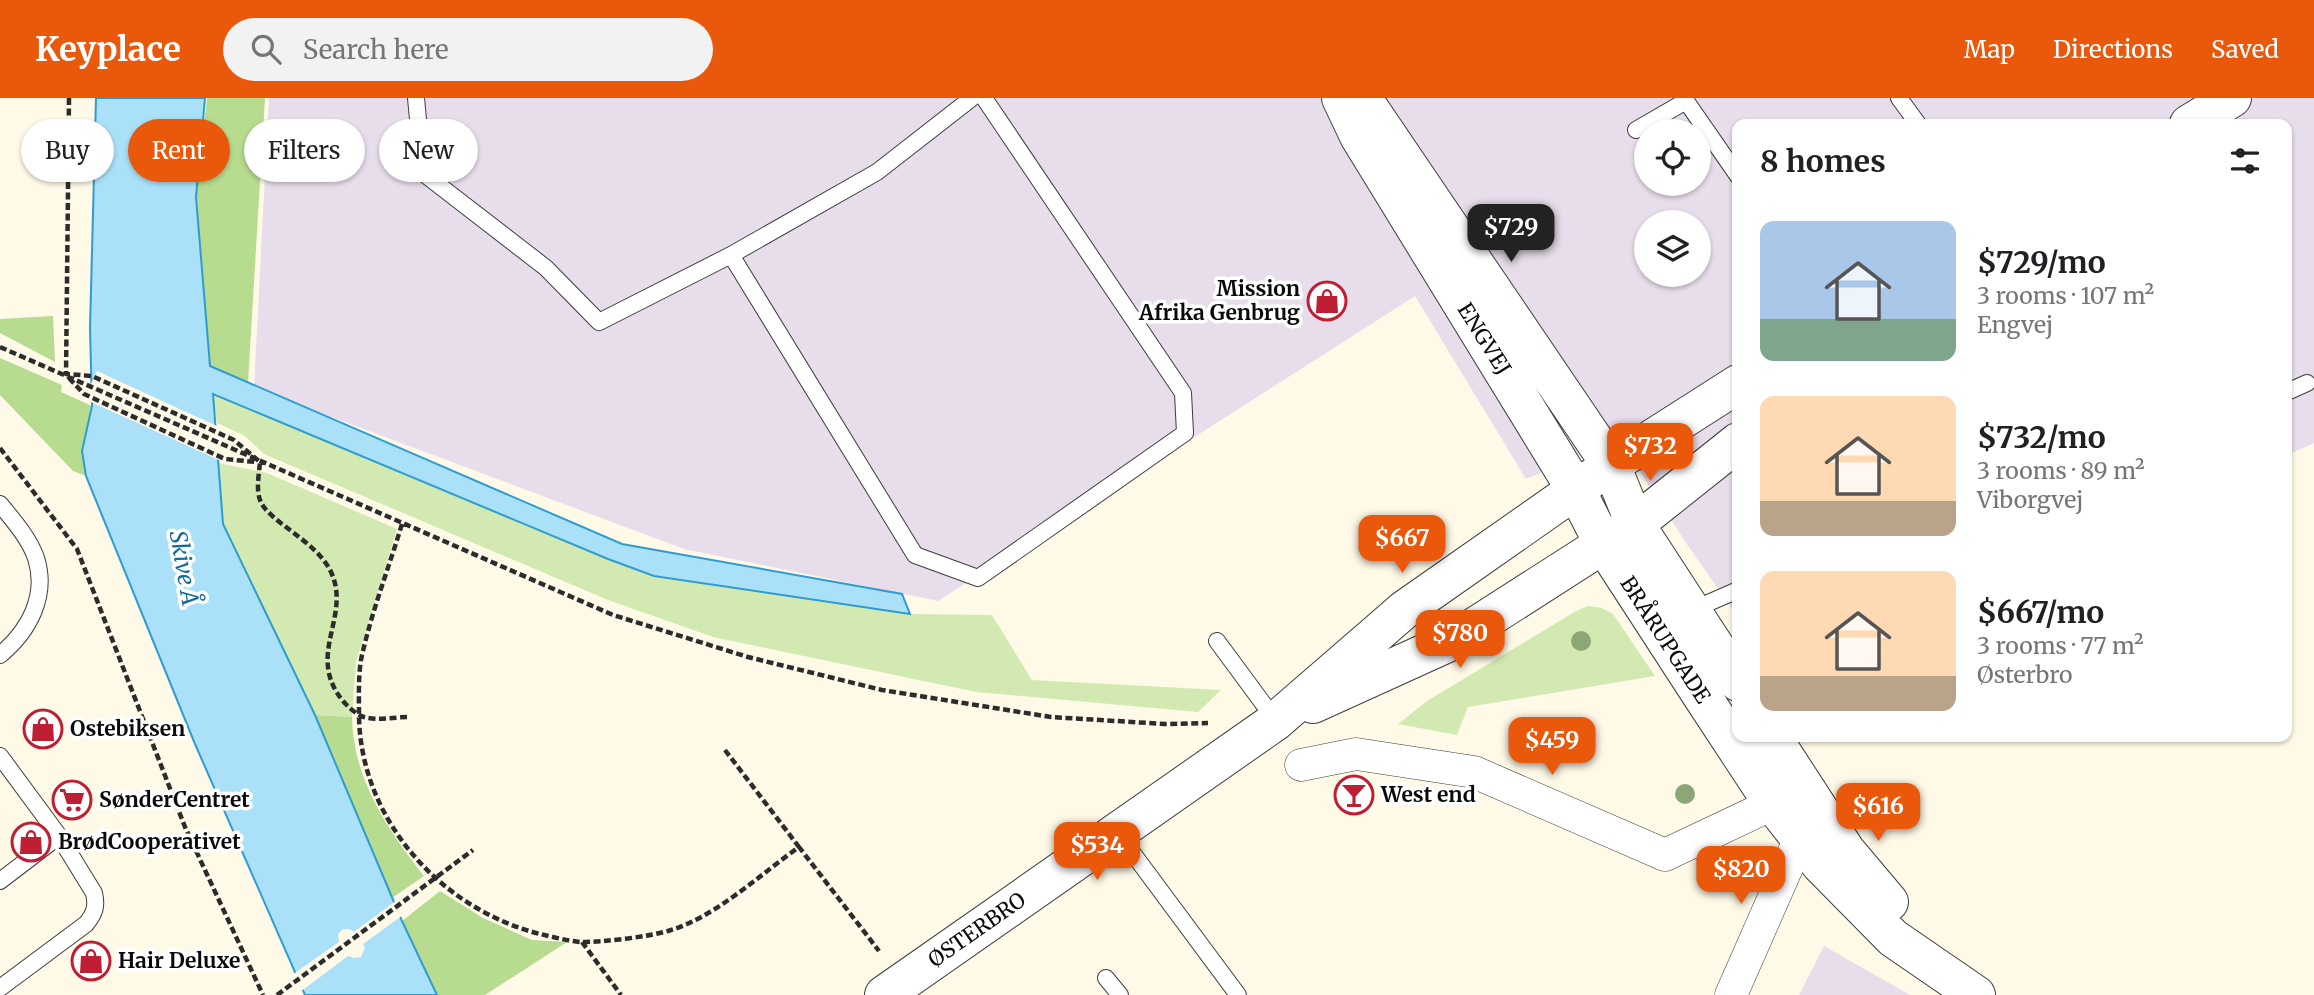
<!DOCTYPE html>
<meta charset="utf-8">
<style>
:root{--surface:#fff;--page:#f2f2f2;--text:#202124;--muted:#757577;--accent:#ea580c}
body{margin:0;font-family:Merriweather,serif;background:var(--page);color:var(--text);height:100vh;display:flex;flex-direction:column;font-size:26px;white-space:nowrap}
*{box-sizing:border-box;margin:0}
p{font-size:23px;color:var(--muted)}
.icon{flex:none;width:38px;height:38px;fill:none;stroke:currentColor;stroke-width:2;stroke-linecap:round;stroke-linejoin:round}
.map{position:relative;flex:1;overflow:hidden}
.details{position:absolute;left:1732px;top:21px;width:560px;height:623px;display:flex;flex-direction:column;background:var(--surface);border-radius:14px;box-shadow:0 2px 5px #0004}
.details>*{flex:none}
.guide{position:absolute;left:21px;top:21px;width:665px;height:63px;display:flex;gap:14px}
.tools{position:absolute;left:1634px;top:21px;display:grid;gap:14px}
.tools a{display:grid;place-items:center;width:77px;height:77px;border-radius:50%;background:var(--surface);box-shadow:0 2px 5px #0004;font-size:35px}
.price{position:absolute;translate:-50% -60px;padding:0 16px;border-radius:14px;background:var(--accent);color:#fff;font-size:23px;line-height:46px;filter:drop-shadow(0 2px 4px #0008)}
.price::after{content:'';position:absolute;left:50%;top:42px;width:21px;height:16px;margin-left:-10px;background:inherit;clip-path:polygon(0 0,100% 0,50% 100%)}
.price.on{background:#222;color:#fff}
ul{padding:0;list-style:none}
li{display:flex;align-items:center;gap:21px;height:175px;padding:0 28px}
li span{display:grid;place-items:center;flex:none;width:196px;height:140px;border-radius:14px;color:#555}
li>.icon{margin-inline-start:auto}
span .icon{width:84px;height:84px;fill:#fffc;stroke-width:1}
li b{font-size:30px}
h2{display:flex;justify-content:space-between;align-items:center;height:84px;padding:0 28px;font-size:30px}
.tag{padding:0 24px;border-radius:32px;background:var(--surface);box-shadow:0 2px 5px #0004;font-size:24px;line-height:63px}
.tag.on{background:var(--accent);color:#fff}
header{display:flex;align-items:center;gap:42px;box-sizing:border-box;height:98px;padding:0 35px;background:var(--accent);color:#fff}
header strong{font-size:33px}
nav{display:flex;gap:38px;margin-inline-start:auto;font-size:24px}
.search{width:490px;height:63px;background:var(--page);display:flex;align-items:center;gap:18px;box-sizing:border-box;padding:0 24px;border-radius:38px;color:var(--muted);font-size:26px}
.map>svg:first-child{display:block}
.industrial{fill:#e8ddea;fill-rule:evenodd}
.green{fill:#d2eab1}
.forest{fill:#b7db8f}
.water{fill:#aae1f8;stroke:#2f9cd1;stroke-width:2}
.pier{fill:#fff9e7}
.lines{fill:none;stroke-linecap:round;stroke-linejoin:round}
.service-casing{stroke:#3d3d3d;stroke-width:18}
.minor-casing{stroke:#3d3d3d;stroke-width:33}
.tertiary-casing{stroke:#3d3d3d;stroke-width:40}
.path{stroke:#2c2c2c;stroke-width:4.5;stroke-dasharray:7 3.5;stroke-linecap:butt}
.service{stroke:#fff;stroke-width:16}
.minor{stroke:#fff;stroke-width:32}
.tertiary{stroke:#fff;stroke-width:38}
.tree{fill:#8ca676}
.labels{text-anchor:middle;stroke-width:7;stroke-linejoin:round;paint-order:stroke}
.poi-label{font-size:21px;font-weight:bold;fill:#0a0a0a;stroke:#fff;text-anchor:start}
.street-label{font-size:21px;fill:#0a0a0a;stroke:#fff}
.water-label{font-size:23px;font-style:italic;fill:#116b9e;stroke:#fff}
</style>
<header>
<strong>Keyplace</strong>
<div class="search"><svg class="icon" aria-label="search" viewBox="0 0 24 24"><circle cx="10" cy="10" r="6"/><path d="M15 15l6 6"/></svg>Search here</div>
<nav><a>Map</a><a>Directions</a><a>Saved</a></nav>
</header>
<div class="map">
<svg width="2314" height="897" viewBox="0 0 2314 897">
<rect width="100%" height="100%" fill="#fff9e7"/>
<path class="industrial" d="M269 0H2314V345L2287 357V26H1738V519L1686 445 1619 341 1526 381 1415 198 938 503 684 451 254 290ZM1647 33H1699V86H1647ZM1647 124H1699V177H1647Z
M1824 848 1910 897H1799Z"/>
<path class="green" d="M212 295 608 461 654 478 910 516 992 517 1032 582 1221 592 1198 614 976 594 713 539 608 502 264 356 245 338 217 325Z
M218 365 267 375 397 431 356 564 352 619 315 617 223 426Z
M1588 508 1602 510 1613 516 1655 578 1468 609 1457 637 1398 626 1427 603 1576 513Z"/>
<path class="forest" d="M207 0H265L248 284 210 268 196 99Z
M53 218 55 264 0 235V221Z
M0 260 62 287 61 294 92 308 82 353 86 378 73 373 0 297Z
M315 617 352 619C353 681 388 732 424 778L392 800Z
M440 793 483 820 532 842 567 844 485 897H437L402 823Z"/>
<path class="water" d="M96 0H205L196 99 210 268 622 446 902 496 910 516 654 478 608 461 213 296 223 426 315 617 402 823 437 897H305L195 646 86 378 82 353 92 308 90 230Z"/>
<path class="pier" d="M97 273 219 329 221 363 89 303V290Z
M397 802 403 817 363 846 365 850 361 859 354 860 348 858 300 894 292 877 339 844 338 836 343 831H349L354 834Z"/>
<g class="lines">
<defs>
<path id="service" d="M416 0 423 75 546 170 599 224 731 157 877 74 972 0
M1899 0 1918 26
M1636 32 1686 3 1738 78
M731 157 915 457 978 480 1185 335 1183 295 984 0
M2287 294 2307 285
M0 406C13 422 29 440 36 460 48 498 29 533 0 557
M1692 512 1738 492
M1217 543 1276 623
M0 658 59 738 94 795C97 808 95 815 86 826L0 890
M1117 734 1238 897
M0 783 59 738
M1106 880 1120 897"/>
<path id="minor" d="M1301 667 1356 656 1474 674 1665 757 1794 696
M1731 897 1800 740"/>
<path id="tertiary" d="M1341 0 1359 38 1576 392 1604 447 1702 598 1773 706 1821 767 1893 840 1976 897
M1371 13 1611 367 1635 426 1738 584
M2189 26 2232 0
M1313 606 1454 542 1635 426 1738 344
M1772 639 1846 753 1889 804
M884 897 1276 623 1404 512 1611 367 1738 286"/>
</defs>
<use href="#service" class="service-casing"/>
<use href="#minor" class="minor-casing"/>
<use href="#tertiary" class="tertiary-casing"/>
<path class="path" d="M69 0 66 276 92 278 234 342 260 364C259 376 256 391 260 402 267 423 317 443 331 474 352 519 305 557 343 603 348 609 357 617 364 619 377 623 395 619 408 619
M0 249 613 517 748 559 882 592 1051 619 1165 626 1208 625
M69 280 84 296 225 361 256 364
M0 350 77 451 185 729 263 897
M402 426C389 469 372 513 362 557 358 575 359 597 359 615 359 720 440 811 540 836 553 839 568 843 581 844 604 844 649 839 671 832 715 819 761 776 799 749L879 853
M725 652 799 749
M582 844 621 897
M277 897 473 752"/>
<use href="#service" class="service"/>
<use href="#minor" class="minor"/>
<use href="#tertiary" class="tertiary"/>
</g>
<g class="tree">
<circle cx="1581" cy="543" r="10"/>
<circle cx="1685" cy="696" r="10"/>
</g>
<defs>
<symbol id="shop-ring" viewBox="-11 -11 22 22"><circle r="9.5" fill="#fff" stroke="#be1f32" stroke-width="1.5"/><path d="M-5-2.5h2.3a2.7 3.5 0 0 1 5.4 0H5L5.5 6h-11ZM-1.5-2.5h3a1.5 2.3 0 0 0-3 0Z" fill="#be1f32"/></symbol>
<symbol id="bar-ring" viewBox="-11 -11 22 22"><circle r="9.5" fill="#fff" stroke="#be1f32" stroke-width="1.5"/><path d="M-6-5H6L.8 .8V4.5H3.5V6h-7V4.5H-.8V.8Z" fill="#be1f32"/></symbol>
<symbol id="supermarket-ring" viewBox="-11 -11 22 22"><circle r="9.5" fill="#fff" stroke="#be1f32" stroke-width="1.5"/><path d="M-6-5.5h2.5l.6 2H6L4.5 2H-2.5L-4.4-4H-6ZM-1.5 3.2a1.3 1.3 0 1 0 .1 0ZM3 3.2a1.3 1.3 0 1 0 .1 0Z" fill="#be1f32"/></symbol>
</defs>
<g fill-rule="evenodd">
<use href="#shop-ring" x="1305" y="181" width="44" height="44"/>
<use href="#shop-ring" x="21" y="609" width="44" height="44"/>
<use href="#bar-ring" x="1332" y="675" width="44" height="44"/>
<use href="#supermarket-ring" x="50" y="680" width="44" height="44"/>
<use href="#shop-ring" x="9" y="722" width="44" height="44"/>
<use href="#shop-ring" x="69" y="841" width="44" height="44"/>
</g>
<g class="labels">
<g class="poi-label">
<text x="1300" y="198" text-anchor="end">Mission<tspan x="1300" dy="24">Afrika Genbrug</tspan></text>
<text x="70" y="638">Ostebiksen</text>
<text x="1381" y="704">West end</text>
<text x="99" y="709">SønderCentret</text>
<text x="58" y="751">BrødCooperativet</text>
<text x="118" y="870">Hair Deluxe</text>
</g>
<g class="street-label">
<text transform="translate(1484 241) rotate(58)" y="7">ENGVEJ</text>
<text transform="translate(1665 542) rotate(57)" y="7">BRÅRUPGADE</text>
<text transform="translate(977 832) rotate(-35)" y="7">ØSTERBRO</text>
</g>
<g class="water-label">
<text transform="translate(184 470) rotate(80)" y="8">Skive Å</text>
</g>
</g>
</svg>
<div class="tools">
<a><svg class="icon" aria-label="locate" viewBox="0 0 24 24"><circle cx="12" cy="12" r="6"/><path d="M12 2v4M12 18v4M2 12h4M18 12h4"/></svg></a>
<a><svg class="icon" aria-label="layers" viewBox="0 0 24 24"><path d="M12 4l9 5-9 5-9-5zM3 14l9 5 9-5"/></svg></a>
</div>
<b class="price on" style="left:1511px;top:166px">$729</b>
<b class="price" style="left:1650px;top:385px">$732</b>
<b class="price" style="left:1402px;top:477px">$667</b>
<b class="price" style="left:1460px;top:572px">$780</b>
<b class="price" style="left:1552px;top:679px">$459</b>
<b class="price" style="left:1878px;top:745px">$616</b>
<b class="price" style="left:1097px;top:784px">$534</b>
<b class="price" style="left:1741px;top:808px">$820</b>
<div class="guide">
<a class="tag">Buy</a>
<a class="tag on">Rent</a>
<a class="tag">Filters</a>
<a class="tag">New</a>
</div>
<section class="details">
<h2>8 homes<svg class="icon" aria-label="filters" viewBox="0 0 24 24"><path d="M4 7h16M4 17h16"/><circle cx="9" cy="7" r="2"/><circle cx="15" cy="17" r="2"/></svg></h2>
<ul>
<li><span style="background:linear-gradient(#a9c7e8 70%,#7fa58c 0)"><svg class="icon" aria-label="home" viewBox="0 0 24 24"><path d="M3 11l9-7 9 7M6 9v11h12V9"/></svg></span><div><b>$729/mo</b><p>3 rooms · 107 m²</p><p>Engvej</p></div></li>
<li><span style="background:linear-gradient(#ffd9b3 75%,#b9a48a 0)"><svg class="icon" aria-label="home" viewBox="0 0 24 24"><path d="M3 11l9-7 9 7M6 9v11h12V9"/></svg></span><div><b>$732/mo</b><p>3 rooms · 89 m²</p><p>Viborgvej</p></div></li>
<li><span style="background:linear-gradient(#ffd9b3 75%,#b9a48a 0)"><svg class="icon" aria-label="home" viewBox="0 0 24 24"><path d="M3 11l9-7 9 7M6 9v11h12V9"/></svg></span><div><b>$667/mo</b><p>3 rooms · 77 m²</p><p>Østerbro</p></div></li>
</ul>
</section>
</div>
